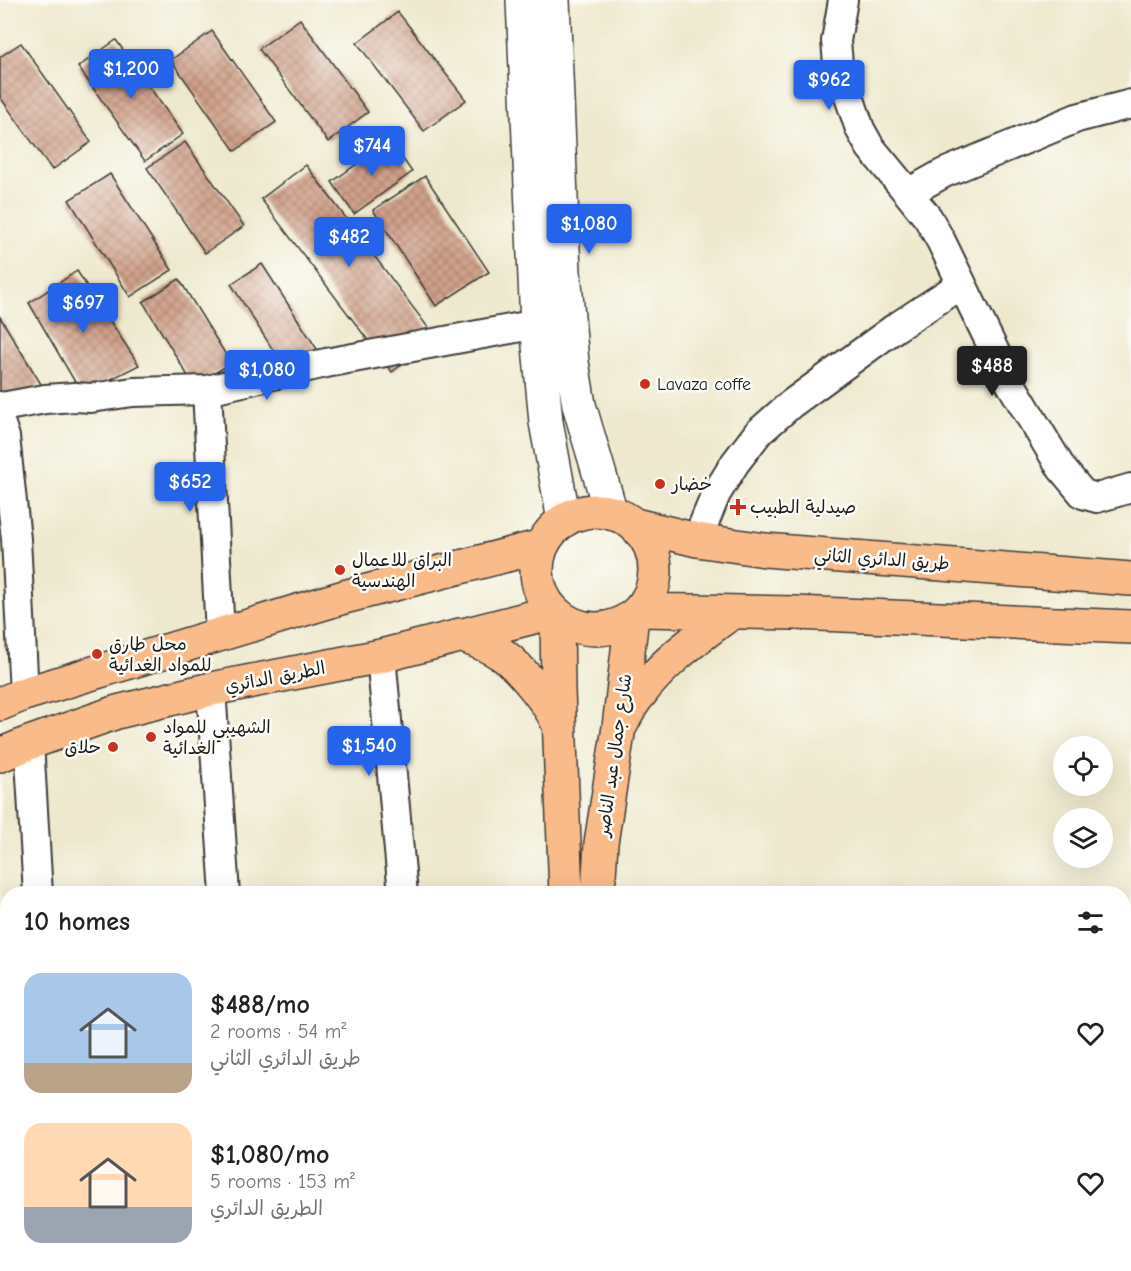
<!DOCTYPE html>
<meta charset="utf-8">
<style>
:root{--surface:#fff;--page:#f6f6f6;--text:#222;--muted:#767676;--accent:#2563eb}
body{margin:0;font-family:"Comic Neue","Playpen Sans Arabic",sans-serif;background:var(--page);color:var(--text);height:100vh;display:flex;flex-direction:column;font-size:22px;white-space:nowrap}
*{box-sizing:border-box;margin:0}
p{font-size:20px;color:var(--muted)}
.icon{flex:none;width:33px;height:33px;fill:none;stroke:currentColor;stroke-width:2;stroke-linecap:round;stroke-linejoin:round}
.map{position:relative;flex:1;overflow:hidden}
.panel{position:absolute;left:0px;top:886px;width:1131px;height:386px;display:flex;flex-direction:column;background:var(--surface);border-radius:24px 24px 0 0;box-shadow:0 6px 24px #0002}
.panel>*{flex:none}
.controls{position:absolute;left:1053px;top:736px;display:grid;gap:12px}
.controls a{display:grid;place-items:center;width:60px;height:60px;border-radius:50%;background:var(--surface);box-shadow:0 6px 24px #0002;font-size:30px}
.price{position:absolute;translate:-50% -51px;padding:0 14px;border-radius:6px;background:var(--accent);color:#fff;font-size:20px;line-height:39px;filter:drop-shadow(0 2px 3px #0008)}
.price::after{content:'';position:absolute;left:50%;top:36px;width:18px;height:14px;margin-left:-9px;background:inherit;clip-path:polygon(0 0,100% 0,50% 100%)}
.price.on{background:#222;color:#fff}
ul{padding:0;list-style:none}
li{display:flex;align-items:center;gap:18px;height:150px;padding:0 24px}
li span{display:grid;place-items:center;flex:none;width:168px;height:120px;border-radius:18px;color:#555}
li>.icon{margin-inline-start:auto}
span .icon{width:72px;height:72px;fill:#fffc;stroke-width:1}
li b{font-size:26px}
h2{display:flex;justify-content:space-between;align-items:center;height:72px;padding:0 24px;font-size:26px}
.map>svg:first-child{display:block}
.building{fill:url(#building-cross-hatch)}
.lines{fill:none;stroke-linecap:round;stroke-linejoin:round}
.minor-casing{stroke:#3c3b37;stroke-width:32}
.tertiary-casing{stroke:#3c3b37;stroke-width:36}
.primary-casing{stroke:#3c3b37;stroke-width:36}
.minor{stroke:#fff;stroke-width:28}
.tertiary{stroke:#fff;stroke-width:33}
.primary{stroke:#fabb8b;stroke-width:33}
.poi-dot{fill:#c8321e;stroke:#fdfcf7;stroke-width:2}
.labels{text-anchor:middle;stroke-width:5;stroke-linejoin:round;paint-order:stroke}
.poi-label{font-size:18px;fill:#1c1c1c;stroke:#fdfcf7;text-anchor:start}
.street-label{font-size:18px;fill:#1c1c1c;stroke:#fdfcf7}
</style>
<div class="map">
<svg width="1131" height="1271" viewBox="0 0 1131 1271">
<defs>
<pattern id="building-cross-hatch" width="8" height="8" patternUnits="userSpaceOnUse" patternTransform="scale(1.5)"><rect width="8" height="8" fill="#d1a28b"/><path d="M0 0l8 8M0 8l8-8" fill="none" stroke="#a98371"/></pattern>
</defs>
<rect width="100%" height="100%" fill="#fdfcf7"/>
<filter id="ink" filterUnits="userSpaceOnUse"><feTurbulence type="fractalNoise" baseFrequency=".0167" numOctaves="2"/><feDisplacementMap in="SourceGraphic" scale="12" xChannelSelector="R" yChannelSelector="G"/><feConvolveMatrix kernelMatrix="1 2 1 2 8 2 1 2 1" color-interpolation-filters="sRGB"/></filter>
<filter id="wash" filterUnits="userSpaceOnUse"><feTurbulence type="fractalNoise" baseFrequency=".008" numOctaves="4" result="noise"/><feDisplacementMap in="SourceGraphic" scale="24" xChannelSelector="R" yChannelSelector="G"/><feGaussianBlur stdDeviation="1.35" result="paint"/><feColorMatrix in="noise" values="0 0 0 0 0 0 0 0 0 0 0 0 0 0 0 0 0 1.4 0 .05"/><feComposite in="paint" operator="in"/></filter>
<g filter="url(#wash)">
<rect width="100%" height="100%" fill="#eee9ce"/>
<g id="blocks">
<path class="building" d="M398 12 466 100 424 131 357 43Z
M300 19 368 112 328 142 259 49Z
M212 31 276 122 235 151 171 60Z
M116 40 183 134 145 161 78 67Z
M21 43 91 142 52 170 0 97V57Z
M390 140 412 172 354 214 332 182Z
M185 142 244 226 205 253 147 168Z
M306 165 436 338 392 372 261 199Z
M110 174 172 270 130 297 69 200Z
M425 176 489 272 436 306 373 210Z
M262 264 326 363 294 383 231 284Z
M77 271 139 365 82 394 29 303Z
M179 279 231 363 194 386 143 302Z
M0 317 41 384 2 407 0 403Z
M473 1264H549V1271H473Z
M642 1264H797V1271H643Z"/>
</g>
</g>
<g filter="url(#ink)">
<use href="#blocks" fill-opacity="0" stroke="#3c3b37" stroke-width="1.5"/>
<g class="lines">
<defs>
<path id="minor" d="M843 0 836 41 838 64 860 129 870 147 908 193 928 218 941 241 1009 381 1062 469 1083 494 1097 498 1131 488
M908 193 944 173 1077 118 1131 104
M207 390 220 634
M0 406 2 407 45 399 75 397 91 398 133 392 207 390 326 363 537 324
M0 422 5 437 16 539 24 694
M697 540 716 494 735 463 758 433 791 404 895 328 962 284
M381 656 403 894
M211 689 225 894
M29 743 38 894
M1124 932 1131 931
M0 963H8
M1124 1154H1131
M0 1222 8 1228
M56 1264 65 1271
M241 1264V1271
M417 1264V1271
M979 1264V1271"/>
<path id="tertiary" d="M523 0 537 324 546 422 564 520
M553 0 564 272 572 362 579 405 611 513"/>
<path id="primary" d="M537 570a59 59 0 1 1 118 0a59 59 0 1 1-118 0Z
M635 525 697 540 765 550 1131 579
M640 610 795 613 1131 627
M557 616 558 690 566 894
M460 635C475 640 490 646 503 655 521 668 552 706 559 726
M0 704 24 694 344 597 542 546
M622 723C627 713 632 703 639 695 664 661 699 637 732 612
M0 755 29 743 117 712 211 689 381 656 553 612
M598 894 601 843 619 727 632 617
M579 1264V1271
M609 1264V1271"/>
</defs>
<use href="#minor" class="minor-casing"/>
<use href="#tertiary" class="tertiary-casing"/>
<use href="#primary" class="primary-casing"/>
<use href="#minor" class="minor"/>
<use href="#tertiary" class="tertiary"/>
<use href="#primary" class="primary"/>
</g>
</g>
<g class="poi-dot">
<circle cx="645" cy="384" r="6"/>
<circle cx="660" cy="484" r="6"/>
<path d="M735 498h6v6h6v6h-6v6h-6v-6h-6v-6h6z"/>
<circle cx="340" cy="570" r="6"/>
<circle cx="97" cy="654" r="6"/>
<circle cx="151" cy="737" r="6"/>
<circle cx="113" cy="747" r="6"/>
</g>
<g class="labels">
<g class="poi-label">
<text x="657" y="390">Lavaza coffe</text>
<text x="672" y="490">خضار</text>
<text x="750" y="513">صيدلية الطبيب</text>
<text x="352" y="566">البراق للاعمال<tspan x="352" dy="21">الهندسية</tspan></text>
<text x="109" y="650">محل طارق<tspan x="109" dy="21">للمواد الغدائية</tspan></text>
<text x="163" y="733">الشهيبي للمواد<tspan x="163" dy="21">الغدائية</tspan></text>
<text x="101" y="753" text-anchor="end">حلاق</text>
</g>
<g class="street-label">
<text transform="translate(882 559) rotate(4)" y="6">طريق الدائري الثاني</text>
<text transform="translate(275 677) rotate(-11)" y="6">الطريق الدائري</text>
<text transform="translate(614 755) rotate(-82)" y="6">شارع جمال عبد الناصر</text>
</g>
</g>
</svg>
<div class="controls">
<a><svg class="icon" aria-label="locate" viewBox="0 0 24 24"><circle cx="12" cy="12" r="6"/><path d="M12 2v4M12 18v4M2 12h4M18 12h4"/></svg></a>
<a><svg class="icon" aria-label="layers" viewBox="0 0 24 24"><path d="M12 4l9 5-9 5-9-5zM3 14l9 5 9-5"/></svg></a>
</div>
<b class="price" style="left:131px;top:100px">$1,200</b>
<b class="price" style="left:829px;top:111px">$962</b>
<b class="price" style="left:372px;top:177px">$744</b>
<b class="price" style="left:589px;top:255px">$1,080</b>
<b class="price" style="left:349px;top:268px">$482</b>
<b class="price" style="left:83px;top:334px">$697</b>
<b class="price on" style="left:992px;top:397px">$488</b>
<b class="price" style="left:267px;top:401px">$1,080</b>
<b class="price" style="left:190px;top:513px">$652</b>
<b class="price" style="left:369px;top:777px">$1,540</b>
<section class="panel">
<h2>10 homes<svg class="icon" aria-label="filters" viewBox="0 0 24 24"><path d="M4 7h16M4 17h16"/><circle cx="9" cy="7" r="2"/><circle cx="15" cy="17" r="2"/></svg></h2>
<ul>
<li><span style="background:linear-gradient(#a9c7e8 75%,#b9a48a 0)"><svg class="icon" aria-label="home" viewBox="0 0 24 24"><path d="M3 11l9-7 9 7M6 9v11h12V9"/></svg></span><div><b>$488/mo</b><p>2 rooms · 54 m²</p><p>طريق الدائري الثاني</p></div><svg class="icon" aria-label="heart" viewBox="0 0 24 24"><path d="M12 20l-8-8c-3-5 5-10 8-4 3-6 11-1 8 4z"/></svg></li>
<li><span style="background:linear-gradient(#ffd9b3 70%,#9aa5b1 0)"><svg class="icon" aria-label="home" viewBox="0 0 24 24"><path d="M3 11l9-7 9 7M6 9v11h12V9"/></svg></span><div><b>$1,080/mo</b><p>5 rooms · 153 m²</p><p>الطريق الدائري</p></div><svg class="icon" aria-label="heart" viewBox="0 0 24 24"><path d="M12 20l-8-8c-3-5 5-10 8-4 3-6 11-1 8 4z"/></svg></li>
</ul>
</section>
</div>
